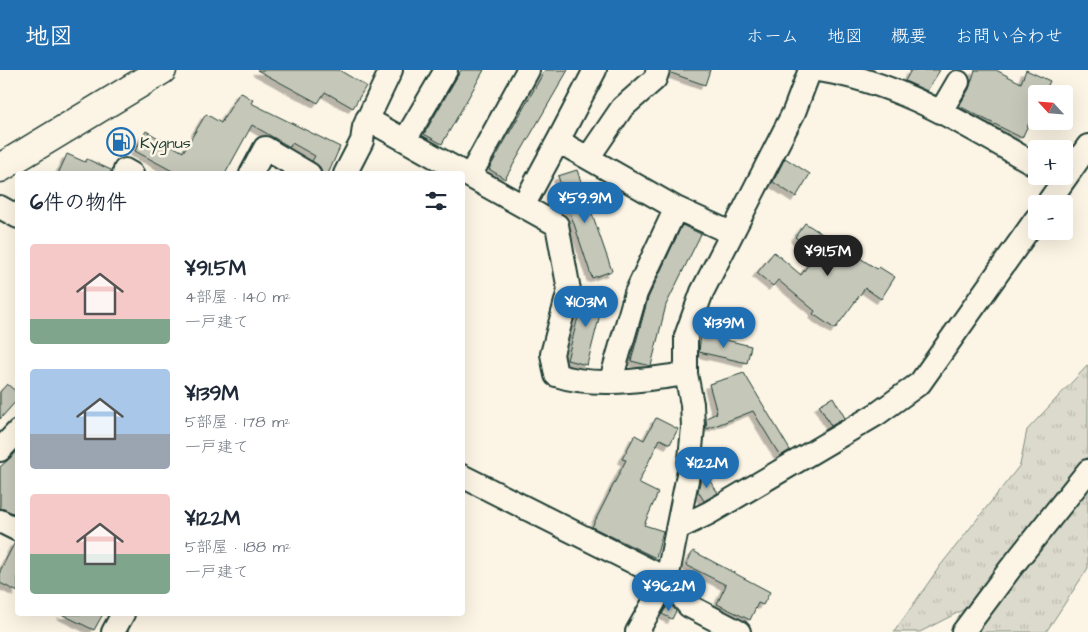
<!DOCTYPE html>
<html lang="ja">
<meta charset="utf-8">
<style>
:root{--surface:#fff;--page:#f6f6f7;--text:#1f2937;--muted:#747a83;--accent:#1f6fb2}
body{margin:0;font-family:"Architects Daughter","Klee One",sans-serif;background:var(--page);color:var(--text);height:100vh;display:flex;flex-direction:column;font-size:19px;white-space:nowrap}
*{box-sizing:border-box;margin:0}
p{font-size:16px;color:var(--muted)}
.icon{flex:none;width:28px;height:28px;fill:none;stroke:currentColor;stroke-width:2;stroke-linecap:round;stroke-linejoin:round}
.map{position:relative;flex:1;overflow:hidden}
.drawer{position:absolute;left:15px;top:101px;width:450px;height:445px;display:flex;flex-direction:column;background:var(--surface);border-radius:5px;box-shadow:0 5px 20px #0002}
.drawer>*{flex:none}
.needle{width:32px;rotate:296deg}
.buttons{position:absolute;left:1028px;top:15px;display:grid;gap:10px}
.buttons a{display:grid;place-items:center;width:45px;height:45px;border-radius:5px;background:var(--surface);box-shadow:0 5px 20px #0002;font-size:25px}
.price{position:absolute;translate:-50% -42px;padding:0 11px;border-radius:18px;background:var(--accent);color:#fff;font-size:16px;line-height:32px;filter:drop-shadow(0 1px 2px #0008)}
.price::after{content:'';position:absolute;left:50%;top:30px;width:15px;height:11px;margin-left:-8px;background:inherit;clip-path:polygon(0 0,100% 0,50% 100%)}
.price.selected{background:#222;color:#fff}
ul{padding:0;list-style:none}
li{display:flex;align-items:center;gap:15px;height:125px;padding:0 15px}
li span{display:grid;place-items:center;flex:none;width:140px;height:100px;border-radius:5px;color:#555}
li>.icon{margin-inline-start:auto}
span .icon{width:60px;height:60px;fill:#fffc;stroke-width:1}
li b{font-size:21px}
h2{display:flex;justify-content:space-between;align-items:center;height:60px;padding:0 15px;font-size:21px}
header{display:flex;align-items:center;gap:30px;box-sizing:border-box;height:70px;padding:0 25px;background:var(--accent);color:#fff}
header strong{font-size:24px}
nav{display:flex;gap:28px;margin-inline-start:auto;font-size:18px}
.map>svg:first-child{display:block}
.grass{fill:url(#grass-tufts);stroke:#7e8c80}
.building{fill:#c5c7b9;stroke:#1f3d34;filter:url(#shadow)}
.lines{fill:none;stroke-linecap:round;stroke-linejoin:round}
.minor-casing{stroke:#1f3d34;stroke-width:26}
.major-casing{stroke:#1f3d34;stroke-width:31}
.minor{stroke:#fcf5e5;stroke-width:22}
.major{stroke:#fcf5e5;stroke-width:28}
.labels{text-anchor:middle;stroke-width:5;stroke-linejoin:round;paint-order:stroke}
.poi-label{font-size:16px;fill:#1f3d34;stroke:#fcf5e5;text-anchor:start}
</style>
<header>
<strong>地図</strong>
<nav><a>ホーム</a><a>地図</a><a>概要</a><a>お問い合わせ</a></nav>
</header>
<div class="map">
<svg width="1088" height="562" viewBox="0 0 1088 562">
<defs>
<pattern id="grass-tufts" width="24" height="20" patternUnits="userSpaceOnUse" patternTransform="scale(1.25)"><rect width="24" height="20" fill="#dcdacc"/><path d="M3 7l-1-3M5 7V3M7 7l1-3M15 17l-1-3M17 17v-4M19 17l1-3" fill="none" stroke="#bcbcb0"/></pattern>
<filter id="shadow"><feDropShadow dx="-4.5" dy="4.5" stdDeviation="0" flood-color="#0004"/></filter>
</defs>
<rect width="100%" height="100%" fill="#fcf5e5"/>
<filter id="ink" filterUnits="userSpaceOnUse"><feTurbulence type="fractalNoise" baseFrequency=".02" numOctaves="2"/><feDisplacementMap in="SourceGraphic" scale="10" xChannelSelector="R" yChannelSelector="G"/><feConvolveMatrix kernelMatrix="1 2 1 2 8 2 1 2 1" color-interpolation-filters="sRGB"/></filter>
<g filter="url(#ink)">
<path class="grass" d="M1088 295V386L965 539 920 562H894L940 496 1020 395 1027 360Z
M1088 419V498L1046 562H976Z"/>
<path class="building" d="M257 0H339L366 16 353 38 325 22 318 33Z
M461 0H484L442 74 424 64Z
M545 0H568L505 109 489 99Z
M671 0H710L705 15 671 3Z
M911 0H940L927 21 905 11Z
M975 0H996L1021 13 1026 0 1050 11 1044 24H1036V38L1022 68 959 36 969 19Z
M240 22 253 30 251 33 340 77 328 104H322L320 97 312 91 315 86 292 73 290 77 252 55 225 104H178L135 81 146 61 183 82 206 44 221 53Z
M67 84 85 92 87 89 111 100V104H58Z
M785 88 810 104 796 127 773 112Z
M577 100 612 201 592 208 558 106Z
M805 153 877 199 879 197 895 207 881 229 865 218 835 259 813 244 815 241 778 210 773 216 757 203 774 182 801 205 817 182 795 167Z
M682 155 701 164 666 235 651 296 631 291 648 228Z
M585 220 605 225 587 295 567 290Z
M701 264 751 276 747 293 699 282Z
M744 303 790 380 780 386 753 341 707 359 706 348 717 343 709 314Z
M7 314 18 323V329L0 349V322Z
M833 327 845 348 831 356 819 335Z
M656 348 678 359 670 374 660 369 638 413 658 423 644 455 663 461 656 488 592 457 626 390 622 389 635 365 644 370Z
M18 381V445L0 438V397Z
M706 405 718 423 704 431 698 421 701 408Z
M15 472 18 473V522L0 513V501Z
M693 481 770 522 763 535 758 533 750 550 717 534 726 515 686 495Z
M669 533 676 541 672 549 662 544Z
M61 544H103L94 560Z"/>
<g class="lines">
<defs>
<path id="minor" d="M818 0C898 11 967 56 1036 95
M941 41 958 12
M367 49 557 155 569 220 552 284 556 305C594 318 646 310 686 304
M405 70 446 0
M558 71 595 0
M588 88 622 38 655 9 658 0
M124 104 125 100 132 104
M251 104 265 78 309 104
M345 104 362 71 364 57 391 0
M470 106 528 0
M1047 134 1088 76
M523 136 558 71 676 138 731 163
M0 137 18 147
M611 310 636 223 676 138
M0 380 18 361
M462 406 667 509 689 536 739 562
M0 451 18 460
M678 458 709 443 877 344 920 313 1036 149
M113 562 123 544
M637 562 667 509 689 400 693 357 692 334 686 304V266L702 222 794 42 810 0
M963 562 1010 499 1088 401"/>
<path id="major" d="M0 98 162 0"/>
</defs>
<use href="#minor" class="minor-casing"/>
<use href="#major" class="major-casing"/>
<use href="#minor" class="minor"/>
<use href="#major" class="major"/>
</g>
</g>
<defs>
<symbol id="fuel-ring" viewBox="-11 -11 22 22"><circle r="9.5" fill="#fcf5e5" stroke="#1f6fb2" stroke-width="1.5"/><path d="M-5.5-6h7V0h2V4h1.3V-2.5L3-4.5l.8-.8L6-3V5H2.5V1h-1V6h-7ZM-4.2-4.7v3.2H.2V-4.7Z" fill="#1f6fb2"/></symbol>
</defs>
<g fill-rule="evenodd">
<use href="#fuel-ring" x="105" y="56" width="32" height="32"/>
</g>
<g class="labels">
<g class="poi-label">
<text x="140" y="78">Kygnus</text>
</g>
</g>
</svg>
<div class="buttons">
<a><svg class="needle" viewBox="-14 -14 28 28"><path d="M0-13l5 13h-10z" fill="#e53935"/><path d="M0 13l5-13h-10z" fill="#747a83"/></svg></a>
<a>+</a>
<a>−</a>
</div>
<b class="price" style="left:585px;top:154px">¥59.9M</b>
<b class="price selected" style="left:828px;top:207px">¥91.5M</b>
<b class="price" style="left:586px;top:258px">¥103M</b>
<b class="price" style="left:724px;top:279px">¥139M</b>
<b class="price" style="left:707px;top:419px">¥122M</b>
<b class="price" style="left:669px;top:542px">¥96.2M</b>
<section class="drawer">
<h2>6件の物件<svg class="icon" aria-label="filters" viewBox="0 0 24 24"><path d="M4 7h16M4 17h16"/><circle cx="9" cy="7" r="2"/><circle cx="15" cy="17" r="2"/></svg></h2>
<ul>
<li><span style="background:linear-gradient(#f6c9c9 75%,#7fa58c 0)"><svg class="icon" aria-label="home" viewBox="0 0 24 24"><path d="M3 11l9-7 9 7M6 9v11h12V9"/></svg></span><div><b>¥91.5M</b><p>4部屋 · 140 m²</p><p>一戸建て</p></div></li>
<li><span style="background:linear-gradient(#a9c7e8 65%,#9aa5b1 0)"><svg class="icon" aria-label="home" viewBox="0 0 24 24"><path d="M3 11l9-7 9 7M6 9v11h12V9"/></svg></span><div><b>¥139M</b><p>5部屋 · 178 m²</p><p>一戸建て</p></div></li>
<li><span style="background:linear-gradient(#f6c9c9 60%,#7fa58c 0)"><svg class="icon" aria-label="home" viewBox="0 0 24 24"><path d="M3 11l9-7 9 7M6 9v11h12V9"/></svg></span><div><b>¥122M</b><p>5部屋 · 188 m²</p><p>一戸建て</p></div></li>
</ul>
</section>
</div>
